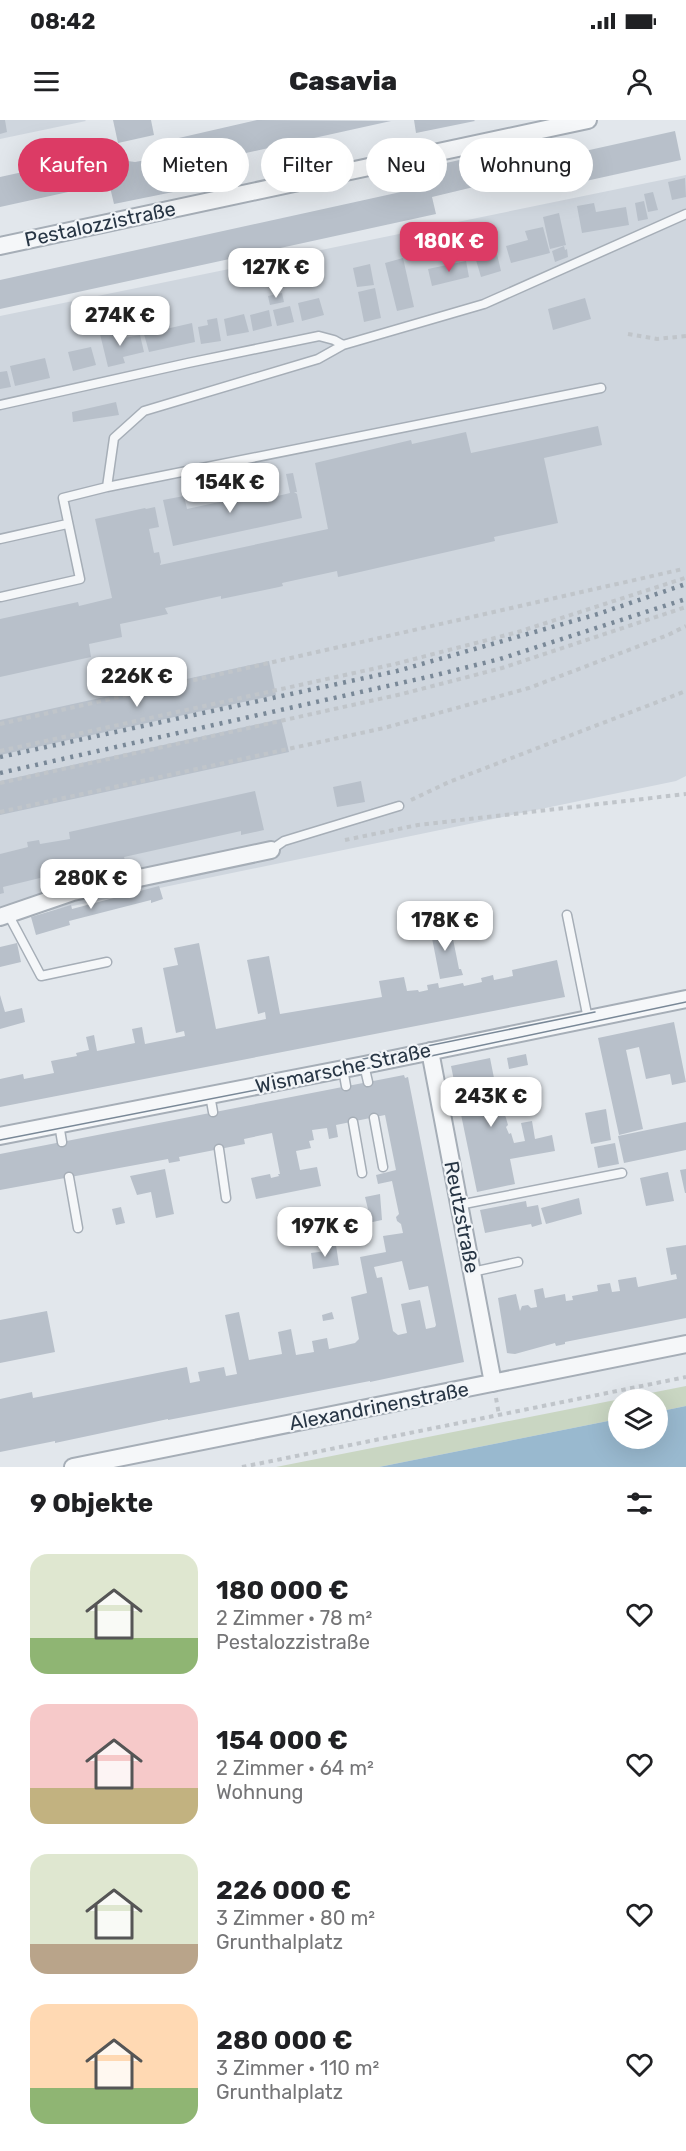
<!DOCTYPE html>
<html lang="de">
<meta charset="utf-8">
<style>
:root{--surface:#fff;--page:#f6f6f6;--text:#202124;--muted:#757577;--accent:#dc3b65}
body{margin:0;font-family:Rubik,sans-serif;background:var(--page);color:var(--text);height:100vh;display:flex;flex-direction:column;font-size:22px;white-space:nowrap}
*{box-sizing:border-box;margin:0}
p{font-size:20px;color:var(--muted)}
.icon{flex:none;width:33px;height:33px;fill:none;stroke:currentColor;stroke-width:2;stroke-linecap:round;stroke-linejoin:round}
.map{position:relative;height:1347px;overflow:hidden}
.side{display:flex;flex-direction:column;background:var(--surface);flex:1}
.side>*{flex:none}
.top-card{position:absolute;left:18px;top:18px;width:651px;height:54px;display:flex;gap:12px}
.controls{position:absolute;left:608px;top:1269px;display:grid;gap:12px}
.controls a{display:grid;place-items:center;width:60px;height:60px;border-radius:50%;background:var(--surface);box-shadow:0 6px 24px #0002;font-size:30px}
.price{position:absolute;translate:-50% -51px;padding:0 14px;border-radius:12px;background:#fff;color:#222;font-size:20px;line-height:39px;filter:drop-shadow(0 2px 3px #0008)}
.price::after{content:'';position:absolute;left:50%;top:36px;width:18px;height:14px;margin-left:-9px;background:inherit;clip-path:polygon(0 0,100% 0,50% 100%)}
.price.selected{background:var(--accent);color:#fff}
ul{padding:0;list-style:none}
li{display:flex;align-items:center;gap:18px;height:150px;padding:0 30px}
li span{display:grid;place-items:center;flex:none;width:168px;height:120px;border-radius:18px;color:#555}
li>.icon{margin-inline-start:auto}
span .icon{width:72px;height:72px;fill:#fffc;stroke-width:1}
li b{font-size:26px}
h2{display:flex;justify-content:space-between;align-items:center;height:72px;padding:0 30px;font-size:26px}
.chip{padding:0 21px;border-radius:27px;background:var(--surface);box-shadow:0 6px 24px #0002;font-size:21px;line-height:54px}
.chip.selected{background:var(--accent);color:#fff}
.status{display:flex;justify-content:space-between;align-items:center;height:42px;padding:0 30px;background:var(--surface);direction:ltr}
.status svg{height:16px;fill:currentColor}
header{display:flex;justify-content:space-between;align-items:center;height:78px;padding:0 30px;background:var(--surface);font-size:27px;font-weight:800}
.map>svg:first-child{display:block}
.built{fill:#cfd6de}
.green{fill:#c9d6c2}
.water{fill:#99b9cf}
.building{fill:#b8c0ca;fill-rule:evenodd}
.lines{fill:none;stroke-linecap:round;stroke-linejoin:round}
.service-casing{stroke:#a6aeb7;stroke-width:11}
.minor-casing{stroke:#a6aeb7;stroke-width:20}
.path{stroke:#c0c5ca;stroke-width:4;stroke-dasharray:4.5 4.5;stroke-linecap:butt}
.service{stroke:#f5f7f9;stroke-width:8}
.minor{stroke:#f5f7f9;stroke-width:16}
.tram{stroke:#798897;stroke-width:1.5}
.rail{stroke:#798897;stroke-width:4.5;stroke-dasharray:3 6;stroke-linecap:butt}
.labels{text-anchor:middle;stroke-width:4.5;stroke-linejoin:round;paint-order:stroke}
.street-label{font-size:20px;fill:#283645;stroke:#f2f5f8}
</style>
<div class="status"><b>08:42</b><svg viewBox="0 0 49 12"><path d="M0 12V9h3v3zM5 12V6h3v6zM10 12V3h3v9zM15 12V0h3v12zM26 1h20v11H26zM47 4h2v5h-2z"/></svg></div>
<header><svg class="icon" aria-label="menu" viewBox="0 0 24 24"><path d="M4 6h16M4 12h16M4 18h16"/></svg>Casavia<svg class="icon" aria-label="person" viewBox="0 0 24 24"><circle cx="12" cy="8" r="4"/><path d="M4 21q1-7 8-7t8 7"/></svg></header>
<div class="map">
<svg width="686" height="1347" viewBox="0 0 686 1347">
<rect width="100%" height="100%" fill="#e2e7ec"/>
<path class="built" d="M0 0H85L86 1 0 19Z
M686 55V656L676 661 0 801V196Z"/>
<path class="green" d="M686 1266V1286L657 1292V1280H618V1299L379 1347H276Z"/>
<path class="water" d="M686 1286V1347H379L618 1299V1318H657V1292Z"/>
<path class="building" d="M0 0H5L7 12 0 14Z
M113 0H151L154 15 118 23Z
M257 0 391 1 178 48 183 70 114 84 109 63 0 87V57L105 34 106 38 135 42 146 40 171 24 170 20Z
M414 0H474L475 1 416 13Z
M675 11 681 40 536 72 531 55 482 65 432 77 436 94 0 189V160L428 66 424 48 526 25 531 43Z
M685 58 686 77 672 80 668 62Z
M653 72 658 90 648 92 644 74Z
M644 81 648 99 638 101 635 83Z
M594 83 596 92 626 87 629 105 582 113 577 86Z
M559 93 566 125 550 129 543 97Z
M543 107 550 133 511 143 506 126 528 120 525 111Z
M491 110 495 129 478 132 474 114Z
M457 117 462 139 447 143 442 121Z
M564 126 565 130 567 129 568 137 555 142 552 131Z
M497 134 501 151 481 157 476 140Z
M403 138 414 187 397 191 385 143Z
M466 141 469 157 432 166 428 149Z
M370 144 374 165 357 167 353 148Z
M375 168 381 198 364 202 358 172Z
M282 173 284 182 270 185 268 176Z
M319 178 324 195 302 201 298 183Z
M585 178 591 199 553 210 548 189Z
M290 186 294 202 277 206 273 190Z
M269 190 272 206 253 211 250 195Z
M244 194 249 212 227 216 224 199Z
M217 198 221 221 201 224 198 207 208 205 207 200Z
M192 203 195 222 149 232 144 214Z
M117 210 119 219 140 215 144 232 123 237 125 243 108 247 100 214Z
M91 227 96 245 73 251 68 232Z
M45 238 50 258 15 266 10 246Z
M7 251 11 267 0 269V252Z
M116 282 119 295 73 302 72 292Z
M598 306 602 325 544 338 558 403 494 417 495 421 338 457 337 451 282 463 283 466 279 467 221 479V476L165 488 168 494 120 504 122 517 89 524 91 537 0 557V499L78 482 79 486 112 478 95 399 145 388 146 389 155 387 159 407 149 409 154 433 159 432 161 442 160 445 328 409 315 343 411 320 412 324 466 312 471 333Z
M293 353 297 372H294L297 374 302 398 173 426 163 380 184 376 187 389 224 381 221 368 233 365 235 375 255 371 257 381 290 373 286 354Z
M269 541 276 575 0 635V600Z
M281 599 289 632 0 695V661Z
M361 661 365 682 337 687 333 667Z
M255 671 264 710 241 715V711L124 737 125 740 78 751 77 749 3 767 4 773 0 774V734L28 727 27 722 39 720 40 724 70 719 69 712Z
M159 766 163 779 151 783V780L69 801 70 805 36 815 31 797 71 785 72 789Z
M450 804 459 849H461L463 855 440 859 430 808Z
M17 823 21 842 0 847V827Z
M199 823 216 909 266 899 265 892 258 894 247 840 269 836 280 894 382 877 379 861 404 857 407 871 418 870 419 872 428 870 427 865 438 863 439 868 463 863 464 866 482 862 481 858 493 855 494 860 513 856 512 850 557 840 565 877 0 987V959L23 954 24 959 54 953 51 941 77 936 76 933 89 930 86 917 94 915 97 931 135 923 132 909 142 907 145 924 185 916 184 911 176 913 163 848 178 845 174 828Z
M0 875 5 892 22 888 25 902 0 909Z
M674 902 686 962 672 965 670 954 646 959 639 927 626 930 643 1009 619 1015 598 918Z
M526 934 528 945 509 949 507 938Z
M490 938 497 973 501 975 502 980 498 983 500 993H504L506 998 508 1005 506 1007 509 1014 511 1013 514 1023 525 1021 521 1003 532 1001 535 1019 552 1015 555 1031 510 1039 515 1064 477 1072 451 946Z
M404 955 405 958 408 957 464 1242 370 1262V1261L168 1300V1299L55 1323V1321L0 1332V1279L32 1272 33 1278 187 1247 190 1263 200 1261 198 1252 224 1247 226 1256 237 1254 225 1195 239 1192 249 1240 282 1234 278 1212 291 1209 296 1235 314 1232 312 1221 327 1218 329 1229 355 1223 359 1219 351 1177 367 1173 360 1137 386 1132 383 1116 403 1113 401 1104 397 1101 396 1097 399 1094 392 1061 378 1064 376 1055 396 1050 385 995 336 1005 338 1017 329 1019 327 1008 312 1010 314 1020 309 1021 311 1028 296 1031 300 1050 317 1047 321 1066 256 1079 251 1058 270 1054 271 1058 279 1056 278 1054H280L272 1013 244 1019 245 1024 179 1037 180 1041 169 1043 168 1039 0 1070V1034ZM402 1141 409 1170 428 1166 436 1205 435 1207 426 1209 420 1180 401 1184 407 1213 398 1215 393 1211 382 1157 377 1158 374 1147Z
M606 989 611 1020 591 1024 585 993Z
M686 1002V1030L624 1043 618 1016Z
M615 1023 619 1044 598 1048 594 1027Z
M165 1049 174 1094 156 1098 151 1072 137 1075 130 1056Z
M686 1049V1073H685L680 1050Z
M668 1052 674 1081 646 1086 640 1058Z
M380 1074 382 1100 354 1106 351 1093 368 1089 365 1077Z
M579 1078 582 1094 546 1104 541 1088Z
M526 1081 527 1087 538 1085 542 1104 532 1107 531 1104 485 1113 480 1090Z
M121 1087 125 1103 116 1105 112 1089Z
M336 1125 339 1145 313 1149 311 1133 326 1131 325 1127Z
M686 1125V1198L565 1222V1224L556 1226 555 1223 515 1234 507 1233 498 1178 516 1174 520 1191 522 1186 528 1185 531 1188 537 1187 534 1170 543 1168 545 1178 565 1174 566 1181 573 1180 572 1176 598 1171 597 1165 610 1163 612 1172 620 1171 618 1160 636 1157 638 1167 677 1159 676 1154 671 1155 666 1128Z
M47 1191 55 1232 0 1243V1200Z
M332 1192 334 1199 323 1201 322 1195Z"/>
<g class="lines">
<defs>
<path id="service" d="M0 285 188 243 319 216 334 220 343 225 484 184 686 94
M107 367 601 268
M0 419 67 404
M1 477 80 459 63 378 107 367 114 318 144 291 318 239 343 225
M271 730 284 721 399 686
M8 794 41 856 107 842
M567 795 588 899
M364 945 368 962
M343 949 346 966
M210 975 213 992
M374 998 383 1047
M353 1002 362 1053
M59 1004 62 1022
M219 1029 226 1078
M69 1057 78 1108
M459 1085 622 1053
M472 1152 518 1142"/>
<path id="minor" d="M0 126 588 0
M0 797 73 772 271 730
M430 931 493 1263
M0 1016 364 945 686 879
M73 1347 686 1224"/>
</defs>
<use href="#service" class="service-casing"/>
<use href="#minor" class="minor-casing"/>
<path class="path" d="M628 214 657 219 686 216
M0 604 683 449
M0 631 395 544 518 512 685 458
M0 663 402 574 502 548 686 487
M411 680 449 662 686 571
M0 692 384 608 529 568 668 515 686 506
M345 720 418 705 686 674
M496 1278 499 1295
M242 1347 686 1257"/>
<use href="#service" class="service"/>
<use href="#minor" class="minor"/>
<path class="tram" d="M363 939 595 892
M0 1020 431 936 686 882"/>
<path class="rail" d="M0 637 397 551 598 494 686 464
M0 653 432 556 500 539 686 479"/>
</g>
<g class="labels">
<g class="street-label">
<text transform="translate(100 104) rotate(-12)" y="7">Pestalozzistraße</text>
<text transform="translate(343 948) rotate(-12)" y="7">Wismarsche Straße</text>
<text transform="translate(462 1097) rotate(79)" y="7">Reutzstraße</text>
<text transform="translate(379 1286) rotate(-11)" y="7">Alexandrinenstraße</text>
</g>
</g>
</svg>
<div class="controls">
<a><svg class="icon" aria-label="layers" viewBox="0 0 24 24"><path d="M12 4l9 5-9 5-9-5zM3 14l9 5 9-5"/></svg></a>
</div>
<b class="price selected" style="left:449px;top:153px">180K €</b>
<b class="price" style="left:276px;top:179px">127K €</b>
<b class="price" style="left:120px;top:227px">274K €</b>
<b class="price" style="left:230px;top:394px">154K €</b>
<b class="price" style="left:137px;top:588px">226K €</b>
<b class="price" style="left:91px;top:790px">280K €</b>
<b class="price" style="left:445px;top:832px">178K €</b>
<b class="price" style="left:491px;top:1008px">243K €</b>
<b class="price" style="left:325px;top:1138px">197K €</b>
<div class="top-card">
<a class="chip selected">Kaufen</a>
<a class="chip">Mieten</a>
<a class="chip">Filter</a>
<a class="chip">Neu</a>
<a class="chip">Wohnung</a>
</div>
</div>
<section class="side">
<h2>9 Objekte<svg class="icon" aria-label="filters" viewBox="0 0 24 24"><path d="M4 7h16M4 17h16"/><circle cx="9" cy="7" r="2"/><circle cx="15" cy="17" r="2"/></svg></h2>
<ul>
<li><span style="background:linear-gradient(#dfe7d0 70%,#8fb573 0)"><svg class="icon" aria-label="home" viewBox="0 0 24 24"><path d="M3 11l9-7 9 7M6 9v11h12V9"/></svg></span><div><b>180 000 €</b><p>2 Zimmer · 78 m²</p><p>Pestalozzistraße</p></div><svg class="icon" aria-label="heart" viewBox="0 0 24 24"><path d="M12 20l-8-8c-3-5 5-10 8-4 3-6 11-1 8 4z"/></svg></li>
<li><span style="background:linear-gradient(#f6c9c9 70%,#c2b280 0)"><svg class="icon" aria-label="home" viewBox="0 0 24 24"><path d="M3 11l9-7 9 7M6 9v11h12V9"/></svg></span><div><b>154 000 €</b><p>2 Zimmer · 64 m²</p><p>Wohnung</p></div><svg class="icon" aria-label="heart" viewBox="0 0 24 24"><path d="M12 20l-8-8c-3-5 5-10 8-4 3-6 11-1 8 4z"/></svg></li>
<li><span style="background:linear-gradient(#dfe7d0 75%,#b9a48a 0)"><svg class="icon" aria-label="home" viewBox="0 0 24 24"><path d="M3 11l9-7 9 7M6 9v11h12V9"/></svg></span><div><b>226 000 €</b><p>3 Zimmer · 80 m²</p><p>Grunthalplatz</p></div><svg class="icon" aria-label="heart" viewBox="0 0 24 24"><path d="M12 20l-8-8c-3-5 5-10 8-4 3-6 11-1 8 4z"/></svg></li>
<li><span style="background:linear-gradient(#ffd9b3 70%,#8fb573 0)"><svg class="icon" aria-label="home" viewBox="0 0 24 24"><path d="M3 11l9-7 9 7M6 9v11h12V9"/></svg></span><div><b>280 000 €</b><p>3 Zimmer · 110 m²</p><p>Grunthalplatz</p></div><svg class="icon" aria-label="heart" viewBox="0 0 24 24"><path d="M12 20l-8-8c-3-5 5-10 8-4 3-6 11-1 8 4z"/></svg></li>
</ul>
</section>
